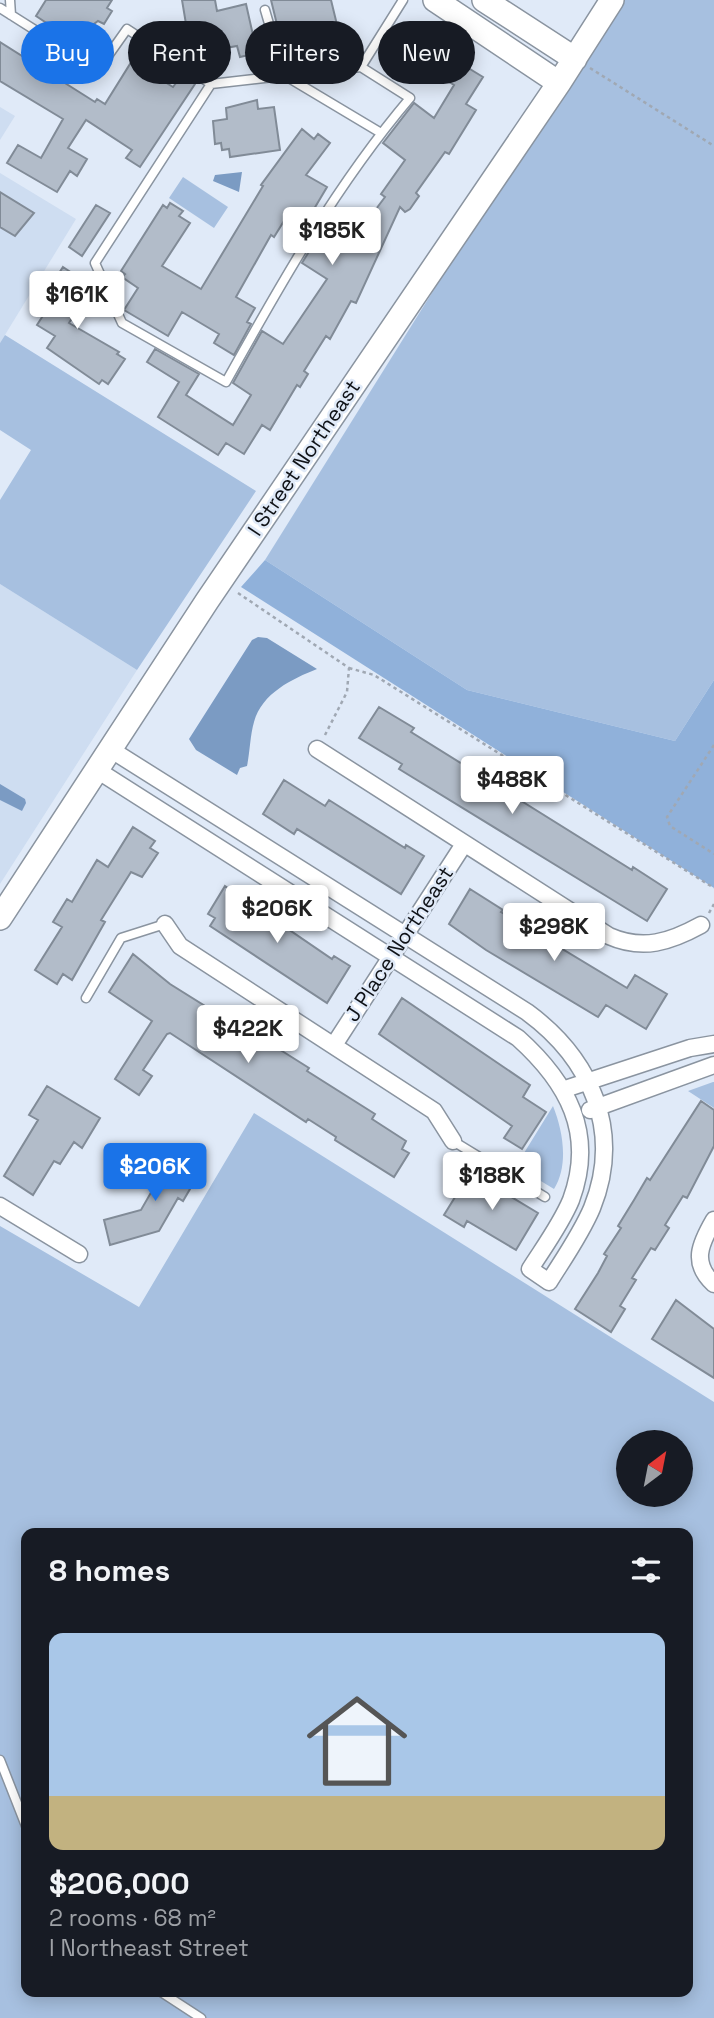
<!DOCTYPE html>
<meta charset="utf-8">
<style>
:root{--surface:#171b24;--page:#20242c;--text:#f1f3f6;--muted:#9ea1a6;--line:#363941;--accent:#1a73e8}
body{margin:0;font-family:"Space Grotesk",sans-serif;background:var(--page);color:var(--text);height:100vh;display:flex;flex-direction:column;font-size:26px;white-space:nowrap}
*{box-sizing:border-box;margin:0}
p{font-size:23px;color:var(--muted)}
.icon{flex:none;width:38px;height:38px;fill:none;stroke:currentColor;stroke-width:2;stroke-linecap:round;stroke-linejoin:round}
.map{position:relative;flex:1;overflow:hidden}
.panel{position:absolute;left:21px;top:1528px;width:672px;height:469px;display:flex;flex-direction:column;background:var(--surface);border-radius:14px;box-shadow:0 4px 18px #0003}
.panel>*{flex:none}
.top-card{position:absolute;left:21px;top:21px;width:672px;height:63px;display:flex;gap:14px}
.needle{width:46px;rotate:32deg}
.fabs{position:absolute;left:616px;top:1430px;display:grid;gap:14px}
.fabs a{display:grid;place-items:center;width:77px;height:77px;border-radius:50%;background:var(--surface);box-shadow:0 4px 18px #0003;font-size:35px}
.price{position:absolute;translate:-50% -60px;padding:0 16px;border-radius:7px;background:#fff;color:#222;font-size:23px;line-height:46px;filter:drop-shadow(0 2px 4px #0008)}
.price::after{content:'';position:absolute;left:50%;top:42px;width:21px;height:16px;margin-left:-10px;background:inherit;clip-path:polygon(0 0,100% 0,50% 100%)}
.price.on{background:var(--accent);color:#fff}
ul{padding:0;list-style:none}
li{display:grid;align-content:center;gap:14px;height:371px;padding:0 28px}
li+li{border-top:2px solid var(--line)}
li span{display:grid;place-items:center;height:217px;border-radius:14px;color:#555}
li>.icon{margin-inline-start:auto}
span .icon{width:126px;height:126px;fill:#fffc;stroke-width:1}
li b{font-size:30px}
h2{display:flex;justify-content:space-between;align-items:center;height:84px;padding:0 28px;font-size:30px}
.pill{padding:0 24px;border-radius:32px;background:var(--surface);box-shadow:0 4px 18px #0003;font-size:24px;line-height:63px}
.pill.on{background:var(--accent);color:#fff}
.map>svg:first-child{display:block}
.built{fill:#ceddf1}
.green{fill:#a7c0e0;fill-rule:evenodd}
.forest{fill:#90b1da}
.water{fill:#7b9bc3}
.building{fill:#b2bcc9;stroke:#818b97;stroke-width:2}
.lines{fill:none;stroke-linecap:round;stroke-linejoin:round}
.lane-casing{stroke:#8a94a0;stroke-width:11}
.street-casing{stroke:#8a94a0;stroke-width:19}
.secondary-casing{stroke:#8a94a0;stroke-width:26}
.path{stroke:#a0a8b3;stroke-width:2.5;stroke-dasharray:3.5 3.5;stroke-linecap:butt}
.lane{stroke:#fff;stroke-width:8}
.street{stroke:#fff;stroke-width:16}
.secondary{stroke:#fff;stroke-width:23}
.labels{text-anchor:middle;stroke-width:5;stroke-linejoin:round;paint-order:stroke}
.street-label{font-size:21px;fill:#0f1217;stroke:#e0eaf8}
</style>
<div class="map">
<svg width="714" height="2018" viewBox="0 0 714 2018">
<rect width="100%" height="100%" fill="#e0eaf8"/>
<path class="built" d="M0 107 15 116 0 140Z
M0 173 76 219 0 343Z
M0 584 137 670 0 884Z"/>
<path class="green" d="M615 0H714V680L675 741 467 690 265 560Z
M183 177 228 207 214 228 169 198Z
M5 335 256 491 137 670 0 584V500L31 450 0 430V343Z
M714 1082V1108L688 1091 713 1082Z
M553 1106C563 1131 569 1165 554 1189L516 1166Z
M254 1113 714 1402V2018H0V1226L139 1307ZM628 1442H681V1494H628ZM26 1533H688V1992H26Z"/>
<path class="forest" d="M265 560 467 690 675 741 714 680V888L241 587Z"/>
<path class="water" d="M242 172 239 192 213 181 215 175Z
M258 637 267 638 317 669C292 679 262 693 254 722 250 736 250 752 247 766L240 768 237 775 196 750 189 739 252 640Z
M0 784 25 799 26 803 22 811 0 800Z"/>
<path class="building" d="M46 0H112L107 8 112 11 104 24 98 21 94 24 80 45 36 16Z
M182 0H215L217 11 246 4 257 53 240 57 237 46 209 51 208 45 190 48Z
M271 0H331L339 33 323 37 324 41 283 49Z
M426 31 466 51 464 54 471 57 465 66 483 77 466 104 476 110 449 154 445 152 416 193 419 196 410 209 405 212 400 207 356 303 351 301 330 339 326 336 304 371 308 374 300 387 297 385 270 430 262 425 244 454 226 443 218 455 158 417 179 382 147 362 155 349 199 374 186 395 233 425 251 395 233 383 262 331 283 344 327 279 302 263 329 219 351 233 358 218 363 220 365 215 370 217 385 197 381 194 405 160 383 143 414 103 434 118 454 85 403 53 412 40 418 43Z
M0 42 95 102 97 99 105 104 135 56 151 66 147 71 173 87 182 75 195 84 140 167 126 158 132 150 86 120 68 148 87 159 77 176 70 171 57 192 7 163 18 145 41 158 63 119 0 81Z
M257 100 258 109 274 107 280 150 230 157 229 149 222 150 221 143 215 144 213 121 227 119 226 108Z
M302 129 314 139 318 134 330 143 306 175 327 187 314 209 318 212 304 234 284 221 274 237 271 235 236 297 255 308 247 322 251 324 234 355 214 343 219 334 182 312 168 336 124 310 138 288 122 277 125 274 121 271 163 205 167 208 170 203 183 211 179 216 190 223 162 266 201 289 263 186 261 185Z
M0 192 34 213 15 236 0 227Z
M96 205 110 213 82 256 69 247Z
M63 267 93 287 69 323 119 352 117 354 125 359 108 384 102 380 99 384 47 348 55 336 37 325 55 297 48 290Z
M379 707 414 728 411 732 632 870 633 867 667 889 647 921 399 769 402 764 359 738Z
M284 780 325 806 329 800 405 848 406 845 424 856 401 894 297 829 294 834 263 814Z
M133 827 155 841 150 848 158 853 142 877 131 872 101 920 105 922 72 980 63 974 57 984 35 970 62 927 53 922 67 899 72 902 97 860 108 867Z
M225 886 332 959 334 956 350 966 327 1003 210 926 215 918 208 914Z
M470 889 503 910 501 912 627 988 635 975 667 994 646 1029 606 1005 598 1017 486 950 449 924Z
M133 954 170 984 245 1031 247 1028 263 1039 309 1068 307 1071 375 1114 372 1119 406 1141 402 1149 409 1153 394 1177 335 1140 336 1137 308 1119 306 1122 170 1033 167 1034 143 1070 152 1076 139 1095 115 1079 152 1021 109 992Z
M402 998 530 1085 523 1097 546 1112 522 1149 504 1138 512 1126 379 1034Z
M47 1086 100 1118 82 1148 74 1142 60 1164 54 1161 33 1195 4 1176 38 1120 29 1115Z
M701 1101 714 1110V1146L687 1198 683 1196 665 1225 669 1228 655 1250 651 1248 632 1278 636 1280 620 1306 625 1309 611 1332 575 1309 598 1273 607 1256 604 1254 621 1228 618 1226 634 1200 647 1178 650 1180Z
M173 1154 201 1170 183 1201 178 1198 159 1231 110 1245 104 1220 141 1210Z
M468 1176 491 1190 493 1186 538 1213 516 1250 467 1221 464 1227 444 1215Z
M676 1300 714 1329V1378L652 1339Z"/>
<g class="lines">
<defs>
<path id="lane" d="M10 0 11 15
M0 8 98 70 127 29 211 84
M265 10 284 75 381 133
M361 67 410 98C337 184 281 283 226 382L122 323 95 263 211 84Z
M361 67 403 0
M86 998 121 938 165 924
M453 1141 545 1197
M0 1760 26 1826
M161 1992 201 2018"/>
<path id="street" d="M317 749 609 936C643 951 670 942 701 925
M97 770 518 1038C567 1082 596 1133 571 1200 561 1224 544 1247 530 1269L549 1282C564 1258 581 1234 592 1208 623 1131 591 1059 527 1012L110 749
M165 924 180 946 434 1111 453 1141
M334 1045 464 844
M565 1089 690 1048 714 1044
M590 1110 714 1065
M0 1206 79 1254
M714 1220C700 1244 691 1263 714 1284"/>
<path id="secondary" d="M435 0 559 83
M484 0 575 59
M0 918 207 601 559 83 612 0"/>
</defs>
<use href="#lane" class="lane-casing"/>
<use href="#street" class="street-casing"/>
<use href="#secondary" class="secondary-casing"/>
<path class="path" d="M590 68 714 146
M238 593 349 668 347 692 325 735
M349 668 374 675 714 888
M714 745 667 817 670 826 714 854
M709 913 714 904"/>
<use href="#lane" class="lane"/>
<use href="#street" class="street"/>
<use href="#secondary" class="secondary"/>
</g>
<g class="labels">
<g class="street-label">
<text transform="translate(304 458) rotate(-56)" y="7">I Street Northeast</text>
<text transform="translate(399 944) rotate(-57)" y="7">J Place Northeast</text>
</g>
</g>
</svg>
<div class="fabs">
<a><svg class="needle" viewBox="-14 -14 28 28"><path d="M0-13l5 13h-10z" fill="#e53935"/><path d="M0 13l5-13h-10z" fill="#9ea1a6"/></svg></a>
</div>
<b class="price" style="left:332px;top:267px">$185K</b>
<b class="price" style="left:77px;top:331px">$161K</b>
<b class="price" style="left:512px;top:816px">$488K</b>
<b class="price" style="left:277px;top:945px">$206K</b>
<b class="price" style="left:554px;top:963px">$298K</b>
<b class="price" style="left:248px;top:1065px">$422K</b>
<b class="price on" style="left:155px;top:1203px">$206K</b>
<b class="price" style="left:492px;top:1212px">$188K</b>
<div class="top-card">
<a class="pill on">Buy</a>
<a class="pill">Rent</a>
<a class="pill">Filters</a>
<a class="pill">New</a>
</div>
<section class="panel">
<h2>8 homes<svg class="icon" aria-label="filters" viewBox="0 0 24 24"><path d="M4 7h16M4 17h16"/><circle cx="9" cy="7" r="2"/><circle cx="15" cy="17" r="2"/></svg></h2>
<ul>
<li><span style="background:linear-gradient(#a9c7e8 75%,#c2b280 0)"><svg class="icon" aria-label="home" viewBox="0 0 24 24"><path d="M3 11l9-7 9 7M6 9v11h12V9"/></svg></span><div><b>$206,000</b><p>2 rooms · 68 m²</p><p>I Northeast Street</p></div></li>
</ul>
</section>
</div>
